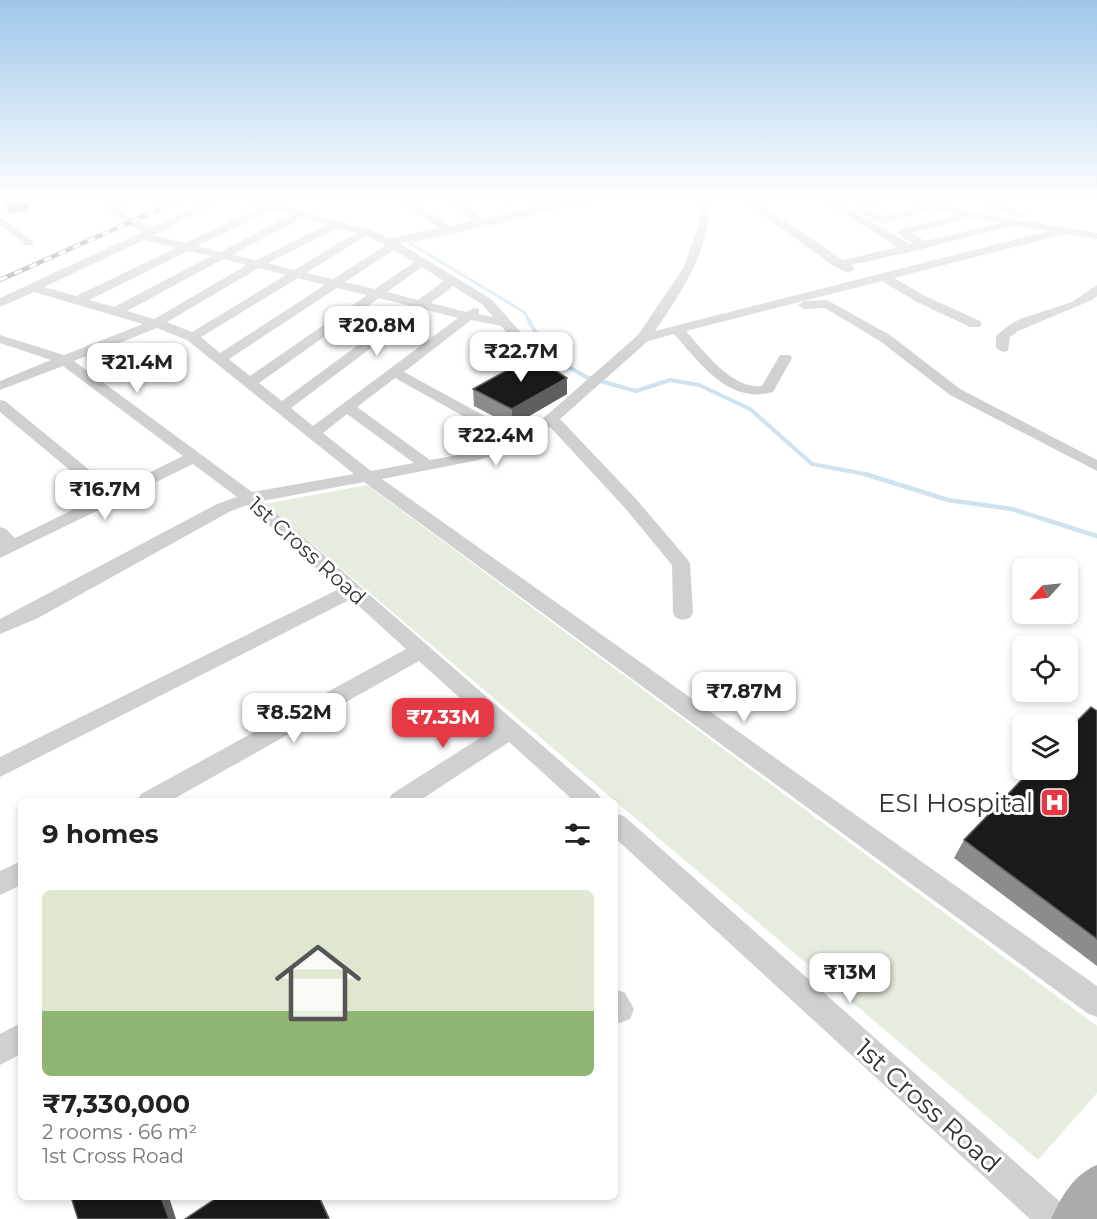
<!DOCTYPE html>
<meta charset="utf-8">
<style>
:root{--surface:#fff;--page:#f2f2f2;--text:#222;--muted:#767676;--accent:#e63946}
body{margin:0;font-family:Montserrat,sans-serif;background:var(--page);color:var(--text);height:100vh;display:flex;flex-direction:column;font-size:22px;white-space:nowrap}
*{box-sizing:border-box;margin:0}
p{font-size:20px;color:var(--muted)}
.icon{flex:none;width:33px;height:33px;fill:none;stroke:currentColor;stroke-width:2;stroke-linecap:round;stroke-linejoin:round}
.map{position:relative;flex:1;overflow:hidden}
.details{position:absolute;left:18px;top:798px;width:600px;height:402px;display:flex;flex-direction:column;background:var(--surface);border-radius:9px;box-shadow:0 3px 9px #0003}
.details>*{flex:none}
.needle{width:39px;rotate:243deg}
.fabs{position:absolute;left:1012px;top:558px;display:grid;gap:12px}
.fabs a{display:grid;place-items:center;width:66px;height:66px;border-radius:9px;background:var(--surface);box-shadow:0 3px 9px #0003;font-size:30px}
.price{position:absolute;translate:-50% -51px;padding:0 14px;border-radius:12px;background:#fff;color:#222;font-size:20px;line-height:39px;filter:drop-shadow(0 2px 3px #0008)}
.price::after{content:'';position:absolute;left:50%;top:36px;width:18px;height:14px;margin-left:-9px;background:inherit;clip-path:polygon(0 0,100% 0,50% 100%)}
.price.active{background:var(--accent);color:#fff}
ul{padding:0;list-style:none}
li{display:grid;align-content:center;gap:12px;height:318px;padding:0 24px}
li span{display:grid;place-items:center;height:186px;border-radius:9px;color:#555}
li>.icon{margin-inline-start:auto}
span .icon{width:108px;height:108px;fill:#fffc;stroke-width:1}
li b{font-size:26px}
h2{display:flex;justify-content:space-between;align-items:center;height:72px;padding:0 24px;font-size:26px}
.map>svg:first-child{display:block}
.green{fill:#e6ecdf}
.lines{fill:none;stroke-linecap:round;stroke-linejoin:round}
.stream-far2{stroke:#cfe2ee;stroke-width:3}
.stream-far1{stroke:#cfe2ee;stroke-width:4}
.stream{stroke:#cfe2ee;stroke-width:4.5}
.minor{fill:#d0d0d0;fill-rule:evenodd}
.major{fill:#ababab;fill-rule:evenodd}
.rail-casing{stroke:#888;stroke-width:4.5}
.rail{stroke:#fff;stroke-width:3;stroke-dasharray:8;stroke-linecap:butt}
.wall{fill:#8c8c8c}
.shaded-wall{fill:#5f5f5f}
.building{fill:#1a1a1a;stroke:#5f5f5f;stroke-width:1.5}
.labels{text-anchor:middle;stroke-width:6;stroke-linejoin:round;paint-order:stroke}
.street-label{font-size:21px;fill:#333;stroke:#fff}
.near-poi-label{font-size:26px;fill:#333;stroke:#fff;text-anchor:end}
.near-street-label{font-size:26px;fill:#333;stroke:#fff}
</style>
<div class="map">
<svg width="1097" height="1219" viewBox="0 0 1097 1219">
<rect width="100%" height="100%" fill="#fff"/>
<path class="green" d="M367 485 1097 1026V1093L1038 1160 265 504Z"/>
<g class="lines">
<path class="stream-far2" d="M501 200 524 217 408 242 524 312 530 322"/>
<path class="stream-far1" d="M529 321 549 355 586 377 636 391 670 380 699 385 750 409 812 464 870 475"/>
<path class="stream" d="M865 474 948 500 1012 509 1097 536"/>
<path class="minor" d="M130 200 116 206 134 220 153 227 211 200H224L153 235 185 243 261 207 243 200 279 202V205L369 230 389 238 439 228 399 200H411L450 226 472 221 449 200H460L483 219 573 200H593L588 203 399 243 491 299 559 375 557 378H547L501 326 471 320 404 372 518 434 546 416 638 335 684 267 699 223 700 200H710C708 254 684 288 655 331L1049 231 1014 225 910 252 851 265 855 269 849 273 835 267 742 200H754L843 260 898 247 822 200H834L910 244H913L898 234V230L957 215 933 209 881 224 862 215 858 209 862 203 887 200 868 209 880 216 921 207 901 200H919L971 212 1097 233V239L1065 234 894 278 923 295 980 321 982 324 980 327H970L915 301 882 281 686 331C704 351 732 390 762 386L780 355H790L792 358 773 392C729 405 700 363 674 334L648 341 560 419 637 500 688 560 690 564 693 613 690 618 683 620 676 618 673 613 672 565 625 508 550 427 525 444 479 460 382 479 1097 986V1017L1087 1013 364 482 262 501 598 794 602 801H574L509 742 419 801H388L392 794 494 729 419 661 170 801H137L141 794 406 649 351 599 0 777V757L339 589 247 505 229 512 38 618 0 634V619L217 504 237 497 193 464 0 558V527L6 529 15 538 101 496 0 412V400L5 401 114 490 183 456 63 366 0 390V381L51 360 0 343V335L64 355 143 324 34 292 0 307V298L144 231 126 224 105 207 108 201ZM272 210 291 215 220 252 197 246ZM302 218 327 225 256 260 232 255ZM970 218 1002 223 925 241 912 233ZM338 228 356 233 294 270 268 263ZM366 236 386 245 333 279 306 273ZM144 240 176 248 76 296 44 287ZM394 250 414 262 375 289 345 282ZM188 251 211 256 114 307 89 300ZM223 259 247 265 154 319 127 311ZM422 267 444 281 418 300 387 292ZM259 268 286 275 192 332 167 322ZM298 278 325 285 220 353 201 337ZM453 286 483 305 493 317 479 314V309L474 308 466 312 431 303ZM337 288 367 295 250 376 229 359ZM379 298 411 306 282 401 259 383ZM423 309 458 318 313 426 291 408ZM157 328 187 340 354 474 252 492 74 361ZM395 378 506 440 470 453 430 460 357 407ZM347 414 414 463 371 471 323 433Z
M982 200H995L1028 216 1023 219 1006 214Z
M0 217 33 241V245H25L0 225Z
M1097 285V296L1092 300 1018 331 1010 337 1008 351 1003 352 996 348V336L1009 325 1020 319 1072 302Z
M827 300 890 335 960 389 1097 460V471L950 395 880 341 825 308 804 309 798 305 804 301Z
M615 813 624 816 1066 1207 1071 1219H1030L615 838Z
M21 861V885L0 895V871Z
M615 989 625 993 634 1009 630 1019 620 1023 615 1021Z
M21 1023V1054L0 1065V1034Z"/>
<path class="major" d="M1097 1165V1219H1051C1061 1197 1074 1174 1097 1165Z"/>
<defs>
<path id="rail" d="M0 280 180 200"/>
</defs>
<use href="#rail" class="rail-casing"/>
<use href="#rail" class="rail"/>
</g>
<path class="wall" d="M0 200H31L28 210 9 214 7 207 1 204Z
M524 200H563L533 206Z
M567 378V394L512 426 474 406 473 389Z
M1097 711V966L954 858 964 840Z"/>
<path class="shaded-wall" d="M27 200H31L28 210 9 214 7 207Z
M533 200H563L533 206Z
M567 378V394L512 426V409Z
M161 1197H169L176 1219H169Z
M319 1197H320L330 1219H329Z"/>
<path class="building" d="M3 200H27L26 204 7 207 8 203Z
M533 356 567 378 512 409 473 389Z
M1091 707 1097 711V939L964 840 1031 770H1068V730Z
M71 1197H161L169 1219H78Z
M218 1197H319L329 1219H185Z"/>
<linearGradient id="sky" x2="0" y2="1"><stop stop-color="#9ec6ea"/><stop offset="0.54" stop-color="#fff"/><stop offset="1" stop-color="#fff" stop-opacity="0"/></linearGradient>
<rect width="1097" height="371" fill="url(#sky)"/>
<defs>
<symbol id="hospital-square" viewBox="-11 -11 22 22"><rect x="-9" y="-9" width="18" height="18" rx="4" fill="#e63946" stroke="#fff"/><path d="M-5-5h3v3.5h4V-5h3V5h-3V1.5h-4V5h-3Z" fill="#fff"/></symbol>
</defs>
<g fill-rule="evenodd">
<use href="#hospital-square" x="1038" y="786" width="33" height="33"/>
</g>
<g class="labels">
<g class="street-label">
<text transform="translate(307 551) rotate(42)" y="7">1st Cross Road</text>
</g>
<g class="near-poi-label">
<text x="1033" y="812">ESI Hospital</text>
</g>
<g class="near-street-label">
<text transform="translate(928 1106) rotate(42)" y="9">1st Cross Road</text>
</g>
</g>
</svg>
<div class="fabs">
<a><svg class="needle" viewBox="-14 -14 28 28"><path d="M0-13l5 13h-10z" fill="#e53935"/><path d="M0 13l5-13h-10z" fill="#767676"/></svg></a>
<a><svg class="icon" aria-label="locate" viewBox="0 0 24 24"><circle cx="12" cy="12" r="6"/><path d="M12 2v4M12 18v4M2 12h4M18 12h4"/></svg></a>
<a><svg class="icon" aria-label="layers" viewBox="0 0 24 24"><path d="M12 4l9 5-9 5-9-5zM3 14l9 5 9-5"/></svg></a>
</div>
<b class="price" style="left:377px;top:357px">₹20.8M</b>
<b class="price" style="left:521px;top:383px">₹22.7M</b>
<b class="price" style="left:137px;top:394px">₹21.4M</b>
<b class="price" style="left:496px;top:467px">₹22.4M</b>
<b class="price" style="left:105px;top:521px">₹16.7M</b>
<b class="price" style="left:744px;top:723px">₹7.87M</b>
<b class="price" style="left:294px;top:744px">₹8.52M</b>
<b class="price active" style="left:443px;top:749px">₹7.33M</b>
<b class="price" style="left:850px;top:1004px">₹13M</b>
<section class="details">
<h2>9 homes<svg class="icon" aria-label="filters" viewBox="0 0 24 24"><path d="M4 7h16M4 17h16"/><circle cx="9" cy="7" r="2"/><circle cx="15" cy="17" r="2"/></svg></h2>
<ul>
<li><span style="background:linear-gradient(#dfe7d0 65%,#8fb573 0)"><svg class="icon" aria-label="home" viewBox="0 0 24 24"><path d="M3 11l9-7 9 7M6 9v11h12V9"/></svg></span><div><b>₹7,330,000</b><p>2 rooms · 66 m²</p><p>1st Cross Road</p></div></li>
</ul>
</section>
</div>
